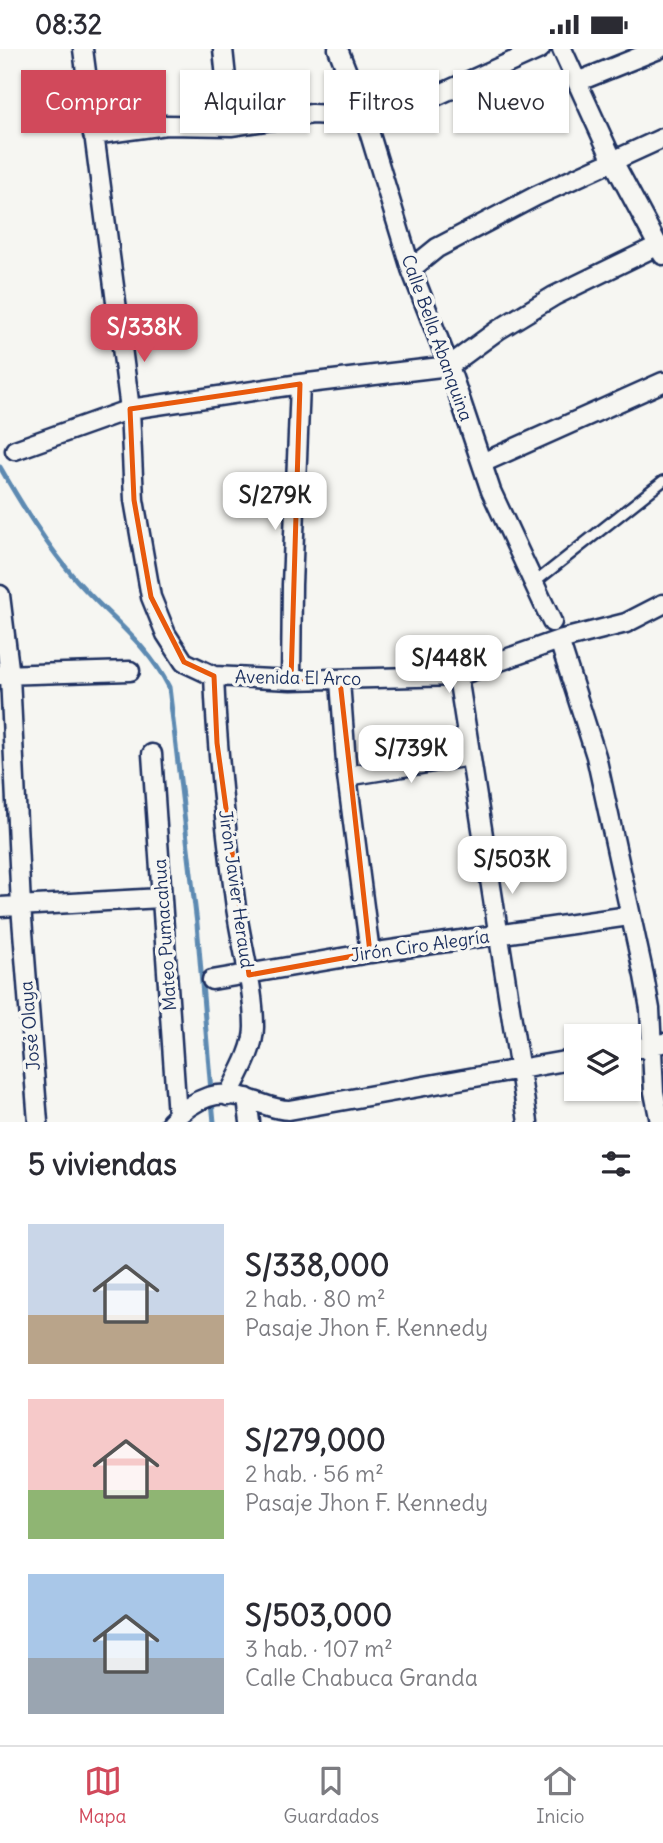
<!DOCTYPE html>
<html lang="es">
<meta charset="utf-8">
<style>
:root{--surface:#fff;--page:#f2f2f3;--text:#2b2b33;--muted:#7c7c81;--line:#e1e1e2;--accent:#d1495b}
body{margin:0;font-family:Delius,sans-serif;background:var(--page);color:var(--text);height:100vh;display:flex;flex-direction:column;font-size:26px;white-space:nowrap}
*{box-sizing:border-box;margin:0}
p{font-size:23px;color:var(--muted)}
.icon{flex:none;width:38px;height:38px;fill:none;stroke:currentColor;stroke-width:2;stroke-linecap:round;stroke-linejoin:round}
.map{position:relative;height:1073px;overflow:hidden}
.details{display:flex;flex-direction:column;background:var(--surface);flex:1}
.details>*{flex:none}
.top-card{position:absolute;left:21px;top:21px;width:621px;height:63px;display:flex;gap:14px}
.controls{position:absolute;left:564px;top:975px;display:grid;gap:14px}
.controls a{display:grid;place-items:center;width:77px;height:77px;border-radius:0px;background:var(--surface);box-shadow:0 2px 5px #0004;font-size:35px}
.price{position:absolute;translate:-50% -60px;padding:0 16px;border-radius:14px;background:#fff;color:#222;font-size:23px;line-height:46px;filter:drop-shadow(0 2px 4px #0008)}
.price::after{content:'';position:absolute;left:50%;top:42px;width:21px;height:16px;margin-left:-10px;background:inherit;clip-path:polygon(0 0,100% 0,50% 100%)}
.price.on{background:var(--accent);color:#fff}
ul{padding:0;list-style:none}
li{display:flex;align-items:center;gap:21px;height:175px;padding:0 28px}
li span{display:grid;place-items:center;flex:none;width:196px;height:140px;border-radius:0px;color:#555}
li>.icon{margin-inline-start:auto}
span .icon{width:84px;height:84px;fill:#fffc;stroke-width:1}
li b{font-size:30px}
h2{display:flex;justify-content:space-between;align-items:center;height:84px;padding:0 28px;font-size:30px}
.tag{padding:0 24px;border-radius:0px;background:var(--surface);box-shadow:0 2px 5px #0004;font-size:24px;line-height:63px}
.tag.on{background:var(--accent);color:#fff}
.status{display:flex;justify-content:space-between;align-items:center;height:49px;padding:0 35px;background:var(--surface);direction:ltr}
.status svg{height:19px;fill:currentColor}
.dock{display:flex;justify-content:space-around;align-items:center;height:98px;border-top:2px solid var(--line);background:var(--surface);font-size:19px;color:var(--muted)}
.dock a{display:grid;justify-items:center;gap:4px}
.dock .on{color:var(--accent)}
.map>svg:first-child{display:block}
.lines{fill:none;stroke-linecap:round;stroke-linejoin:round}
.stream{stroke:#5d8ab2;stroke-width:5}
.service-casing{stroke:#1b2f5e;stroke-width:14}
.minor-casing{stroke:#1b2f5e;stroke-width:23}
.service{stroke:#f6f6f2;stroke-width:9}
.minor{stroke:#f6f6f2;stroke-width:18}
.marked{fill:none;stroke:#e8590c;stroke-width:5;stroke-linejoin:round}
.labels{text-anchor:middle;stroke-width:7;stroke-linejoin:round;paint-order:stroke}
.street-label{font-size:18px;fill:#1b2f5e;stroke:#f6f6f2}
</style>
<div class="status"><b>08:32</b><svg viewBox="0 0 49 12"><path d="M0 12V9h3v3zM5 12V6h3v6zM10 12V3h3v9zM15 12V0h3v12zM26 1h20v11H26zM47 4h2v5h-2z"/></svg></div>
<div class="map">
<svg width="663" height="1073" viewBox="0 0 663 1073">
<rect width="100%" height="100%" fill="#f6f6f2"/>
<filter id="ink" filterUnits="userSpaceOnUse"><feTurbulence type="fractalNoise" baseFrequency=".0143" numOctaves="2"/><feDisplacementMap in="SourceGraphic" scale="14" xChannelSelector="R" yChannelSelector="G"/><feConvolveMatrix kernelMatrix="1 2 1 2 8 2 1 2 1" color-interpolation-filters="sRGB"/></filter>
<g filter="url(#ink)">
<g class="lines">
<path class="stream" d="M0 418C20 453 42 489 68 521 100 562 145 590 169 638L197 875 211 1042
M212 1052 214 1073"/>
<defs>
<path id="service" d="M534 534 663 432"/>
<path id="minor" d="M83 0 130 360 134 451 151 548 166 585 184 613 214 627 291 631 458 627 559 591 626 574 663 555
M223 0 231 77
M338 0 365 69 411 220 449 317 491 442 552 573
M562 0 613 112 663 206
M577 33 659 0
M93 86 166 76 231 77 312 65 387 69 540 0
M411 220 437 199 536 147 663 89
M15 401 130 360 300 335 449 317 498 281 554 247 659 196
M482 414 663 333
M0 546 10 627 21 857 38 1073
M559 591 596 707 644 927 650 960 654 1043 660 1073
M0 626 130 622
M214 627C217 702 225 776 235 851 240 893 254 935 254 978 254 1001 238 1026 228 1047
M458 627 528 1073
M291 631 292 536 300 335
M340 632 347 727 370 904
M152 705 177 1067
M347 727 470 707
M0 858 161 849
M212 931 370 904 629 867
M628 1001 663 994
M247 1049 250 1073
M171 1073C195 1049 218 1038 251 1051 264 1055 275 1061 289 1061L576 1010"/>
</defs>
<use href="#service" class="service-casing"/>
<use href="#minor" class="minor-casing"/>
<use href="#service" class="service"/>
<use href="#minor" class="minor"/>
</g>
</g>
<path class="marked" d="M300 335 291 631 340 632 370 904 249 926 217 694 214 627 184 613 151 548 134 451 130 360Z"/>
<g class="labels">
<g class="street-label">
<text transform="translate(437 289) rotate(70)" y="6">Calle Bella Abanquina</text>
<text transform="translate(298 629) rotate(1)" y="6">Avenida El Arco</text>
<text transform="translate(236 840) rotate(82)" y="6">Jirón Javier Heraud</text>
<text transform="translate(165 886) rotate(-94)" y="6">Mateo Pumacahua</text>
<text transform="translate(420 897) rotate(-8)" y="6">Jirón Ciro Alegría</text>
<text transform="translate(30 977) rotate(-95)" y="6">José Olaya</text>
</g>
</g>
</svg>
<div class="controls">
<a><svg class="icon" aria-label="layers" viewBox="0 0 24 24"><path d="M12 4l9 5-9 5-9-5zM3 14l9 5 9-5"/></svg></a>
</div>
<b class="price on" style="left:144px;top:315px">S/338K</b>
<b class="price" style="left:275px;top:483px">S/279K</b>
<b class="price" style="left:449px;top:646px">S/448K</b>
<b class="price" style="left:411px;top:736px">S/739K</b>
<b class="price" style="left:512px;top:847px">S/503K</b>
<div class="top-card">
<a class="tag on">Comprar</a>
<a class="tag">Alquilar</a>
<a class="tag">Filtros</a>
<a class="tag">Nuevo</a>
</div>
</div>
<section class="details">
<h2>5 viviendas<svg class="icon" aria-label="filters" viewBox="0 0 24 24"><path d="M4 7h16M4 17h16"/><circle cx="9" cy="7" r="2"/><circle cx="15" cy="17" r="2"/></svg></h2>
<ul>
<li><span style="background:linear-gradient(#c9d6e8 65%,#b9a48a 0)"><svg class="icon" aria-label="home" viewBox="0 0 24 24"><path d="M3 11l9-7 9 7M6 9v11h12V9"/></svg></span><div><b>S/338,000</b><p>2 hab. · 80 m²</p><p>Pasaje Jhon F. Kennedy</p></div></li>
<li><span style="background:linear-gradient(#f6c9c9 65%,#8fb573 0)"><svg class="icon" aria-label="home" viewBox="0 0 24 24"><path d="M3 11l9-7 9 7M6 9v11h12V9"/></svg></span><div><b>S/279,000</b><p>2 hab. · 56 m²</p><p>Pasaje Jhon F. Kennedy</p></div></li>
<li><span style="background:linear-gradient(#a9c7e8 60%,#9aa5b1 0)"><svg class="icon" aria-label="home" viewBox="0 0 24 24"><path d="M3 11l9-7 9 7M6 9v11h12V9"/></svg></span><div><b>S/503,000</b><p>3 hab. · 107 m²</p><p>Calle Chabuca Granda</p></div></li>
</ul>
</section>
<nav class="dock">
<a class="on"><svg class="icon" aria-label="map" viewBox="0 0 24 24"><path d="M3 6l6-2 6 2 6-2v14l-6 2-6-2-6 2zM9 4v14M15 6v14"/></svg>Mapa</a>
<a><svg class="icon" aria-label="saved" viewBox="0 0 24 24"><path d="M7 4h10v16l-5-4-5 4z"/></svg>Guardados</a>
<a><svg class="icon" aria-label="home" viewBox="0 0 24 24"><path d="M3 11l9-7 9 7M6 9v11h12V9"/></svg>Inicio</a>
</nav>
